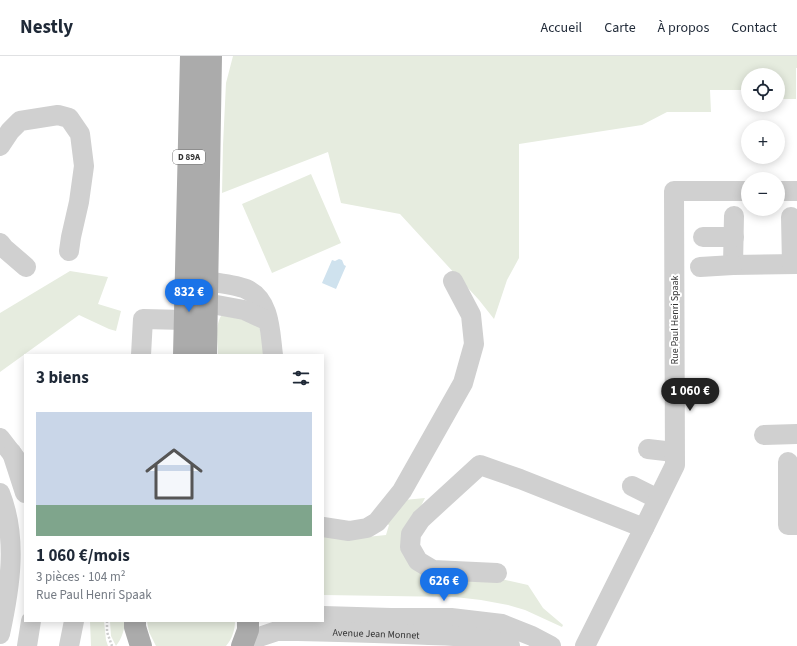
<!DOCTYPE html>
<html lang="fr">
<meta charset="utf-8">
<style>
:root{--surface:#fff;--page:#f2f2f3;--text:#1f2937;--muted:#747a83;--line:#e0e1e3;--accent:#1a73e8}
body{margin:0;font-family:"Source Sans 3",sans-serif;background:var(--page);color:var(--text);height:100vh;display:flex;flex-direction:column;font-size:15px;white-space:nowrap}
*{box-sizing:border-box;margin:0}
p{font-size:13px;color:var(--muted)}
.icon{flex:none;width:22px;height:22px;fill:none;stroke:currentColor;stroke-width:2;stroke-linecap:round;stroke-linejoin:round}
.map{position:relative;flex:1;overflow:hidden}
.panel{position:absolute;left:24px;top:298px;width:300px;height:268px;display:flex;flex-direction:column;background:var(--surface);border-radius:0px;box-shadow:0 2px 10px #0003}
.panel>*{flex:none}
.controls{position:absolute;left:741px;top:12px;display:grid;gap:8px}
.controls a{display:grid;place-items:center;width:44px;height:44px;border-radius:50%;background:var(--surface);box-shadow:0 2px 10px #0003;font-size:20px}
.price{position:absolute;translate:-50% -34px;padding:0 9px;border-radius:14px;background:var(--accent);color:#fff;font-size:13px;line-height:26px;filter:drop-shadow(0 1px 2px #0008)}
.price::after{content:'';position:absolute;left:50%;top:24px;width:12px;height:9px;margin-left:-6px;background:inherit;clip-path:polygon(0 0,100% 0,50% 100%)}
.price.current{background:#222;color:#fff}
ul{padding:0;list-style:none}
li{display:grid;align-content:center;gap:8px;height:212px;padding:0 12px}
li+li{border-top:1px solid var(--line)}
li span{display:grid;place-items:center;height:124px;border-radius:0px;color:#555}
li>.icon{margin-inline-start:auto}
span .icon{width:72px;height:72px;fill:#fffc;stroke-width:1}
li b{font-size:17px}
h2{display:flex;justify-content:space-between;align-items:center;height:48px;padding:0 12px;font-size:17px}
header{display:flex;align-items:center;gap:24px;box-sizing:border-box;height:56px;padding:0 20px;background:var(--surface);border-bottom:1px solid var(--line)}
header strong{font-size:19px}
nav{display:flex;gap:22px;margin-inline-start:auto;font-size:14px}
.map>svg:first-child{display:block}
.green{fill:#e6ecdf}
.water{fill:#cfe2ee}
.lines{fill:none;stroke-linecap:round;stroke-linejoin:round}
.path{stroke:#cdcdcd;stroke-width:2.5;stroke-dasharray:2 2;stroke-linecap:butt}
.minor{stroke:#d0d0d0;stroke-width:20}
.major{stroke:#ababab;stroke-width:22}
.labels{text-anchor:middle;stroke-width:4;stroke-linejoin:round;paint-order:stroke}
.shield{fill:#fff;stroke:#707070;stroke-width:1}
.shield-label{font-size:9px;font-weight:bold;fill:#333}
.street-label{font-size:10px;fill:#333;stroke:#fff}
</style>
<header>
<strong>Nestly</strong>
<nav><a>Accueil</a><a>Carte</a><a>À propos</a><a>Contact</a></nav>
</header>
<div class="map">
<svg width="797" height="590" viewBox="0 0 797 590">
<rect width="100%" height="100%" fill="#fff"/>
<path class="green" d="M233 0H797V12H796V43H778V19H748V44H744V34H710L711 56H667L642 69 519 88V202L507 224 494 263 479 244 400 158 341 147 328 96 222 137 223 89 226 27Z
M311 118 341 187 272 217 242 148Z
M70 215 108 221 98 248 121 255 116 275 109 273 79 259 0 316V257Z
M223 257 259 268 265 299H218C218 286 214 268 223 257Z
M425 442 412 468 407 505 492 521 528 529 543 552 563 569 562 571 525 554 508 549 481 544 455 541 323 539V475L357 482 386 479 389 469 384 466 404 444Z
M90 565H104L106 584 108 590H91Z
M110 565H125C124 575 122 582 116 590L111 580Z
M147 565H235C235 574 232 583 226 590H156L149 576Z"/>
<path class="water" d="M339 203 342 204 344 209 346 210 336 233 322 227 332 204 335 205Z"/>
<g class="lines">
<path class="path" d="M107 565V576L112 590"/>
<g class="minor">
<path d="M0 90 10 75 20 65 58 59 69 62 80 78 84 110 79 146 71 181 69 195"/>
<path d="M778 135H797"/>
<path d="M734 160 733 209 797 208"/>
<path d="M791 161 792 208"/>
<path d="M703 181H734"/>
<path d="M0 187 4 192 26 211"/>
<path d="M700 211 733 209"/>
<path d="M207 225C218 227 237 229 246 233 271 244 270 277 273 299"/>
<path d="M193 241 206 247 244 254 268 265"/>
<path d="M141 299 143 263 185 264"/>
<path d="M764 379 797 378"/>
<path d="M0 382 20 408"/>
<path d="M648 393 674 396"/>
<path d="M12 397 25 437"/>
<path d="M788 406V469H797"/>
<path d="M632 430 658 443"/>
<path d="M0 437C18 482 10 532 0 578"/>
<path d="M323 471 349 475 367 472 377 466 402 435 463 327 474 288 471 259 453 225"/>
<path d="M497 517 433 514 418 505 410 491 411 478 421 463 480 409 520 423 644 472"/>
<path d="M323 560 391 562H451L502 568 532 580 551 590"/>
<path id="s1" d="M244 586 277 575H295C339 576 384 577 429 579 455 580 485 580 510 590"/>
<path d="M27 590 31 565"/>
<path d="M69 590 74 565"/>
<path d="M585 590 644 472 675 409 674 135H748"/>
</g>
<path class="major" d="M184 299 191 0
M206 299 211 0
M135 565V571L141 590
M242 590 248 574V565"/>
</g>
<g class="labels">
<rect class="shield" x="173" y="94" width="32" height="14" rx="3"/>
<g class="shield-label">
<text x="189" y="104">D 89A</text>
</g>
<g class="street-label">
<text transform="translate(674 264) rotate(-90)" y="4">Rue Paul Henri Spaak</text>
<text dy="4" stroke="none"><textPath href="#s1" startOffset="134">Avenue Jean Monnet</textPath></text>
</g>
</g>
</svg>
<div class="controls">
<a><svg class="icon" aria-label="locate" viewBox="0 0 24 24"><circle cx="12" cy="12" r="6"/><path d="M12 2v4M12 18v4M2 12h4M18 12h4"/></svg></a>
<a>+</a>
<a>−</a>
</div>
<b class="price" style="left:189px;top:257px">832 €</b>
<b class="price current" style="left:690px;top:356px">1 060 €</b>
<b class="price" style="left:444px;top:546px">626 €</b>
<section class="panel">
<h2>3 biens<svg class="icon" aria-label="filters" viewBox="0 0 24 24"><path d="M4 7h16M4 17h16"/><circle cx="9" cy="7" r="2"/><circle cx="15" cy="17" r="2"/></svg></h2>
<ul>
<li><span style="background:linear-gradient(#c9d6e8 75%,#7fa58c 0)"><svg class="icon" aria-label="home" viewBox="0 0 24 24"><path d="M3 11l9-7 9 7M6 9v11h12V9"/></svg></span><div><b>1 060 €/mois</b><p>3 pièces · 104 m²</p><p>Rue Paul Henri Spaak</p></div></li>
</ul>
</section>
</div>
